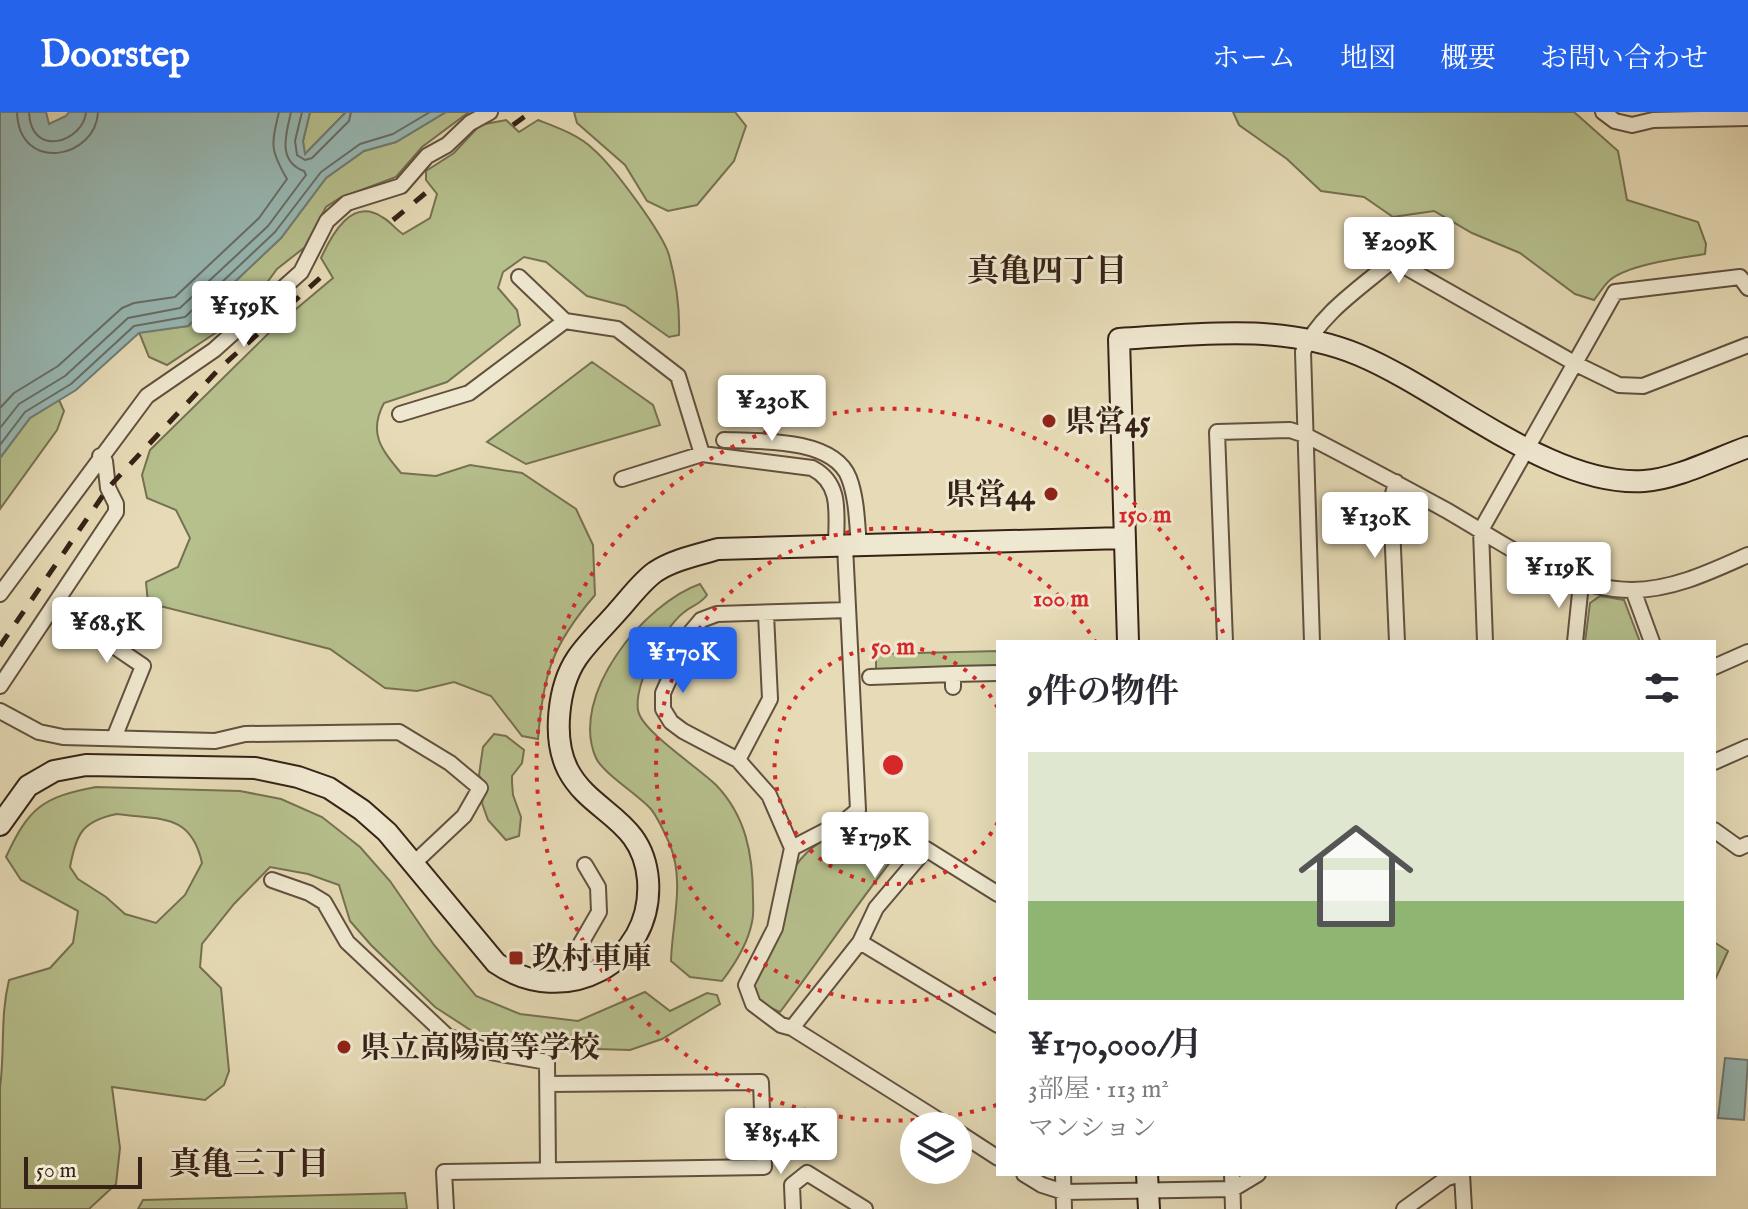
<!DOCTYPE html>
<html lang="ja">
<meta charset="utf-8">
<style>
:root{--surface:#fff;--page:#f7f7f7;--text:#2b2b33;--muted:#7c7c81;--line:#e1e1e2;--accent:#2563eb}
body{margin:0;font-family:"IM FELL English","Noto Serif JP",serif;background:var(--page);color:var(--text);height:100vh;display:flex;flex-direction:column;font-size:30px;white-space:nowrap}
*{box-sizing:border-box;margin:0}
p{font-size:26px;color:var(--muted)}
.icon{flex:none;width:44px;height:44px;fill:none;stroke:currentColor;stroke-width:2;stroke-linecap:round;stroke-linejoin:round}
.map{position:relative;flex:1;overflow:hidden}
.drawer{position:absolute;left:996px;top:528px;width:720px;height:536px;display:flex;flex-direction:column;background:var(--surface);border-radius:0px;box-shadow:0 8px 32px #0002}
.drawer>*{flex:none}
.fabs{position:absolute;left:900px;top:1000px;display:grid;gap:16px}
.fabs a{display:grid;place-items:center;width:72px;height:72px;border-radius:50%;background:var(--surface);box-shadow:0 8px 32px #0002;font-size:40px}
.scale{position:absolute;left:24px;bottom:20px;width:118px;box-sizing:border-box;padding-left:8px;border:4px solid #362217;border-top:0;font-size:22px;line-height:28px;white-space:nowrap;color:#362217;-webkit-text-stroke:6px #efe8d0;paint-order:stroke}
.price{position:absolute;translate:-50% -68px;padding:0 18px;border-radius:8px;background:#fff;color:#222;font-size:26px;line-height:52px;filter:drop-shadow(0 2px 4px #0008)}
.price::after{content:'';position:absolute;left:50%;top:48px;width:24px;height:18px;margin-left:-12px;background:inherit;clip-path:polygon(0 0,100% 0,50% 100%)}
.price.active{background:var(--accent);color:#fff}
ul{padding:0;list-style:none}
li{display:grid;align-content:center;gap:16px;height:424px;padding:0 32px}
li+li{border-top:2px solid var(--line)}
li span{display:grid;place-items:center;height:248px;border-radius:0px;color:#555}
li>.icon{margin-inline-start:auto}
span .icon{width:144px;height:144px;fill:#fffc;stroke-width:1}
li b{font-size:34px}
h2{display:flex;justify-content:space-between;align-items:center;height:96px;padding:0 32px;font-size:34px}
header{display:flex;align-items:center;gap:48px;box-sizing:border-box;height:112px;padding:0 40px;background:var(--accent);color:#fff}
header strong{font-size:38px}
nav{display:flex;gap:44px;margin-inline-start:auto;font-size:28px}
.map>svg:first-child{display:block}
.green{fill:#b6c08d;stroke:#767152;stroke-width:2;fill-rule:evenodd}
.water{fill:#98b9b5;stroke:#717d76;stroke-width:2}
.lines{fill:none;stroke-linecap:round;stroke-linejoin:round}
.shore{stroke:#676e66;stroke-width:2}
.street-casing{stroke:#62503f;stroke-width:18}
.secondary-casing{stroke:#362217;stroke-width:24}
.street{stroke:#efe8d0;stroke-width:14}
.secondary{stroke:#efe8d0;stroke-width:20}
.rail{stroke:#362217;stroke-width:5;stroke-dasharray:14 14;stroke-linecap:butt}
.ring{fill:none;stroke:#d62828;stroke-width:4;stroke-dasharray:4 8}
.poi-dot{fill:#8f2418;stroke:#efe8d0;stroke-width:3}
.labels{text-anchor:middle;stroke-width:6;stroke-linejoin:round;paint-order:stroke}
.poi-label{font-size:30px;font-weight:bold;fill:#362217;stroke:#efe8d0;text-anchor:start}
.neighbourhood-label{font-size:32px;font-weight:bold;fill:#362217;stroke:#efe8d0}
.centre{fill:#d62828;stroke:#efe8d0;stroke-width:4}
.ring-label{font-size:24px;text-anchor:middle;font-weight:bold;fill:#d62828;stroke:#efe8d0;stroke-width:6;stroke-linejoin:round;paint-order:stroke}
</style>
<header>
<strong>Doorstep</strong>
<nav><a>ホーム</a><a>地図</a><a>概要</a><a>お問い合わせ</a></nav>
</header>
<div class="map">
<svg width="1748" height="1097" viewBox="0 0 1748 1097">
<rect width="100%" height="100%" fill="#e6dbb6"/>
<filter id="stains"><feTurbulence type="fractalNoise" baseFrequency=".0025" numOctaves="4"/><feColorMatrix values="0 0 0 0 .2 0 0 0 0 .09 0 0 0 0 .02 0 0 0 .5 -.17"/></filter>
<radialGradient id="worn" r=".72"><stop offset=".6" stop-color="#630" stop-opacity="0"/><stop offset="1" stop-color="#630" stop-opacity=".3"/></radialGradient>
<path class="green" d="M310 0H346L304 43 303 29Z
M446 0H469L422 35 396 65 340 86 326 95 305 135 277 157 244 202 167 253 149 245 139 220 188 214 281 126 326 66 364 39 396 30Z
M574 0H735L746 14 734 49 697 93 668 99 647 89 625 53 577 11Z
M1233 0H1574L1618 39 1627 88 1698 110 1706 132 1705 142C1681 146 1629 152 1610 168 1604 173 1599 182 1594 188L1575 182 1520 141 1472 121 1434 99 1393 105 1364 85 1321 79 1287 47 1239 13Z
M506 8 519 20 538 8C556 15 579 23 593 37 612 53 662 120 669 143 676 169 680 196 679 223L669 225 625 194 587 184 546 150 524 145 503 160 498 176 517 198 520 213 447 270 384 291C368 321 381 337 401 361L436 364 470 353 522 361 576 397 593 433 595 483C552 533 543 562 538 627L522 624 491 584 454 570 417 579 385 576 330 537 148 491 146 470 178 455 190 426 176 398 147 386 142 363 150 338 277 213 333 166 321 146C332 122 352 85 382 105 390 109 395 117 403 122L430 106 437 82 426 68V59L454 41 480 13Z
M592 250 653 293 660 313 526 352 487 330Z
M59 288 64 299 57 318 0 397V346L30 306Z
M700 472 707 483C700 493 692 493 683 501 664 516 634 572 638 598 641 619 698 655 716 673 746 704 753 743 753 785 753 793 754 802 752 810 748 831 735 852 722 869L690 865 671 849C672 811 685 770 670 733 665 722 658 705 650 696 637 682 603 661 596 646 568 583 645 491 700 472Z
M1600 484 1624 488 1640 530H1585L1590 491Z
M998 539V568L876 562V542Z
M494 622 506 624 524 638 522 651 512 664V670L513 683 521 705 519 724 506 728 488 708 482 691 485 674 479 663 483 635Z
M96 675 240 679 281 687 322 705 360 735 390 769 434 833 476 884 520 902 578 909 645 880 670 899 707 881 717 883 720 892 662 927 630 938 531 935 472 919 435 895 371 833 350 809 339 773 308 762 270 755 234 792 202 832 200 855 221 876 229 959 224 973 205 988 112 975 120 1036 116 1072 89 1097H0V976C5 937 0 905 9 868L50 856 73 831 78 799 21 768 6 745C29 695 43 685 96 675ZM117 702C161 708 191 701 202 751L185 783 156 811 125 802 106 785 78 767 70 755C76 722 82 709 117 702Z
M870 707 905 715 910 725C864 781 824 842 780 900L757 890 752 873 791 762C807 731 831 725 861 708Z
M1714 830 1728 839 1714 870Z
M405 1081 407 1097H138L143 1088Z"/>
<path class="water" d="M0 0H46L49 12 66 4 69 0H310L303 29 305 42 346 0H446L396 30 364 39 326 66 281 126 188 214 139 221 76 278 30 306 0 346Z
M1725 946 1748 948 1744 1008 1718 1006Z"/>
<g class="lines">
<path class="shore" d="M17 0C19 62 96 47 98 0
M29 0C31 48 84 29 86 0
M302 0 295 29 297 43 305 48 312 46 349 9 351 0
M0 296 14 281 58 254 122 196 134 191 175 185 259 106 287 67C270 38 271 33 279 0
M0 316 19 292 65 264 128 206 180 196 268 114 306 63 304 59C277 49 286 22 291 0
M0 333 25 300 71 272 134 214 185 205 275 120 321 60 360 32 393 22 430 0"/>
<defs>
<path id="street" d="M1603 0 1615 9 1632 13 1653 8 1748 6
M519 165 565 209
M400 302 469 281 565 209 617 217 678 264 702 342
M724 328C759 329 834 326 849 366 857 387 857 412 859 434
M622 367 702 342 812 356C843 372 836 403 836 435
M1396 370 1391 390 1397 530
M845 434 858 698 846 708 792 736 775 816 746 873 753 892 781 913 792 916 948 1014
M1633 478 1652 530
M0 482 147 284 214 238 301 160 327 109 347 91 401 74 427 44 447 33 470 11 490 0
M55 494 143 554 114 626
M1225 530 1217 320 1290 318 1305 323C1352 347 1398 372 1444 397 1503 430 1563 478 1632 478 1673 478 1712 459 1748 443
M1312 530 1303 240C1319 202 1363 174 1393 148L1576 252 1619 273 1643 274 1748 233
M1485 530 1481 418 1615 180 1740 165 1748 176
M1575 530 1581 471
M1714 555 1748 540
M870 565 953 562
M0 574 116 400V392L108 376 105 349 100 344
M953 575V562L998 561
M0 599 39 620 63 625 215 629 245 622 399 620 450 651 480 676 464 704 413 752
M738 648 770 587 766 502
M1714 650 1748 635
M1714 718 1739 736 1748 732
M792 736 769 683 738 648 683 619 671 610 663 597V581L690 521 701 508 717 502 848 498
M272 768 309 781 324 790 347 830 447 924 490 940 547 950 548 1057
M860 830 998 913
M575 869 573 845 599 800 598 775 585 753
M792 916 860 830 876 796 926 737 998 782
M958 1020 998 1046
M1024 1062 1042 1073 1064 1080 1233 1077 1258 1062
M1063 1062 1064 1097
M1232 1062 1233 1097
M1462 1062 1464 1097
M446 1097 444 1060 764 1055 761 970 548 972
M793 1097 792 1073 807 1061 865 1097
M1404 1097 1447 1066 1461 1062"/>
<path id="secondary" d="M1128 530 1119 227C1199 222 1282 211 1359 243 1445 279 1551 375 1644 369 1676 367 1717 346 1748 335
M0 713 28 674 54 659 86 653 255 656 298 665 329 676 362 698 387 720 496 851C564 898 654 852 648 768 643 706 591 702 568 658 552 627 558 574 577 546 588 530 604 515 617 500 629 487 641 470 655 460 673 448 697 443 718 437L1124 426
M1147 1062 1149 1097"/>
</defs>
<use href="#street" class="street-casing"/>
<use href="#secondary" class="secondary-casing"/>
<use href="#street" class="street"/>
<use href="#secondary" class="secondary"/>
<path class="rail" d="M513 13 531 0
M393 108 428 79
M0 534 108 376 219 257 321 165"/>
</g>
<g class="ring">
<path d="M998 710A119 119 0 1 1 998 596"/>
<path d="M997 866A237 237 0 1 1 1095 529"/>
<path d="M997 993A356 356 0 1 1 1226 528"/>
</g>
<g class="poi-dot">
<circle cx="1049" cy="309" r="8"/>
<circle cx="1051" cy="382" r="8"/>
<rect x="508" y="838" width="16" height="16" rx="4"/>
<circle cx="344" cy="935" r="8"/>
</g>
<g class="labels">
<g class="poi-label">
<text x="1065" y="319">県営45</text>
<text x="1035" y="392" text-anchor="end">県営44</text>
<text x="532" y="856">玖村車庫</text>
<text x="360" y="945">県立高陽高等学校</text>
</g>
<g class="neighbourhood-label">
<text x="1047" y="169">真亀四丁目</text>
<text x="249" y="1062">真亀三丁目</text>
</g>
</g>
<circle cx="893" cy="653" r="12" class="centre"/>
<g class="ring-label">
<text x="1145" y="410">150 m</text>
<text x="1061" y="494">100 m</text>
<text x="893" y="542">50 m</text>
</g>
<rect width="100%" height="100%" filter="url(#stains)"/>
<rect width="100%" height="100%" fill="url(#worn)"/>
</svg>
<div class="fabs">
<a><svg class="icon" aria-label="layers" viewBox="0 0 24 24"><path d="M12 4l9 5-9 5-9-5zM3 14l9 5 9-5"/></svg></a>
</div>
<div class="scale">50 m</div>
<b class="price" style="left:1399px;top:173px">¥209K</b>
<b class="price" style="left:244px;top:237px">¥159K</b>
<b class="price" style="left:772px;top:331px">¥230K</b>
<b class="price" style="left:1375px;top:448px">¥130K</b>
<b class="price" style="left:1559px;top:498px">¥119K</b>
<b class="price" style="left:107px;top:553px">¥68.5K</b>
<b class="price active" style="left:683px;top:583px">¥170K</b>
<b class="price" style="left:875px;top:768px">¥179K</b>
<b class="price" style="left:781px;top:1064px">¥85.4K</b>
<section class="drawer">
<h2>9件の物件<svg class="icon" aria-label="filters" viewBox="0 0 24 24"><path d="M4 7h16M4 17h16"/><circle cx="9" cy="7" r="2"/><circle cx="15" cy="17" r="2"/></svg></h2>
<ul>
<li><span style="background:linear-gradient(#dfe7d0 60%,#8fb573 0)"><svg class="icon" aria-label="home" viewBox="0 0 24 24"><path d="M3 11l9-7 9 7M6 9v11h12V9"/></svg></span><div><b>¥170,000/月</b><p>3部屋 · 113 m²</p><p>マンション</p></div></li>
</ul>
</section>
</div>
